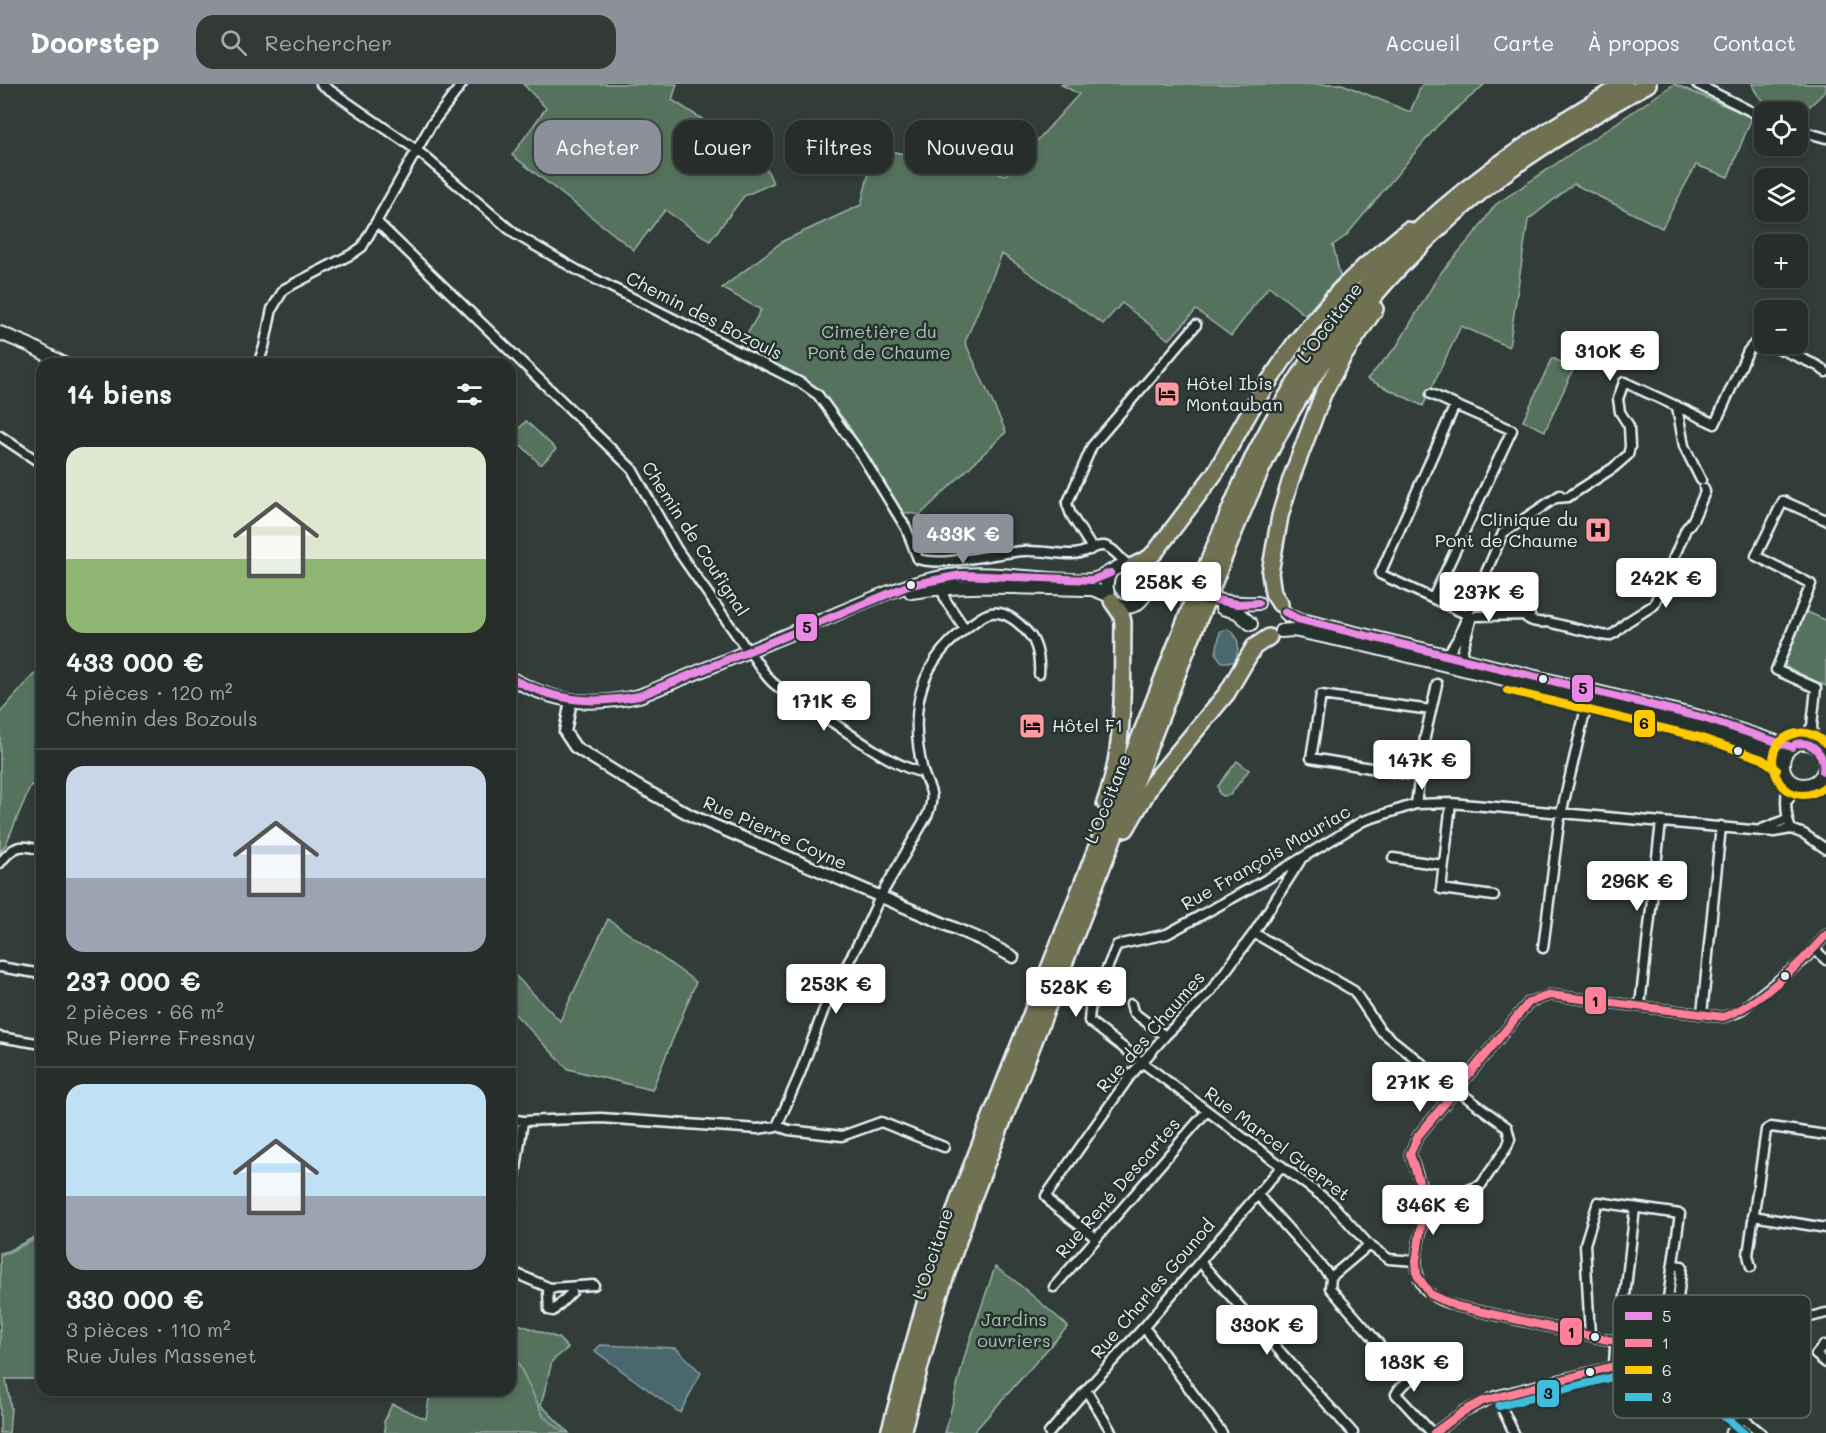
<!DOCTYPE html>
<html lang="fr">
<meta charset="utf-8">
<style>
:root{--surface:#262d2b;--page:#323937;--text:#f1f3f6;--muted:#a4a8a9;--line:#424947;--accent:#8c9099}
body{margin:0;font-family:Mali,sans-serif;background:var(--page);color:var(--text);height:100vh;display:flex;flex-direction:column;font-size:22px;white-space:nowrap}
*{box-sizing:border-box;margin:0}
p{font-size:20px;color:var(--muted)}
.icon{flex:none;width:33px;height:33px;fill:none;stroke:currentColor;stroke-width:2;stroke-linecap:round;stroke-linejoin:round}
.map{position:relative;flex:1;overflow:hidden}
.panel{position:absolute;left:36px;top:274px;width:480px;height:1038px;display:flex;flex-direction:column;background:var(--surface);border-radius:18px;box-shadow:0 3px 9px #0003,0 0 0 2px var(--line)}
.panel>*{flex:none}
.hud{position:absolute;left:534px;top:36px;width:570px;height:54px;display:flex;gap:12px}
.buttons{position:absolute;left:1754px;top:18px;display:grid;gap:12px}
.buttons a{display:grid;place-items:center;width:54px;height:54px;border-radius:12px;background:var(--surface);box-shadow:0 3px 9px #0003,0 0 0 2px var(--line);font-size:30px}
.price{position:absolute;translate:-50% -51px;padding:0 14px;border-radius:6px;background:#fff;color:#222;font-size:20px;line-height:39px;filter:drop-shadow(0 2px 3px #0008)}
.price::after{content:'';position:absolute;left:50%;top:36px;width:18px;height:14px;margin-left:-9px;background:inherit;clip-path:polygon(0 0,100% 0,50% 100%)}
.price.current{background:var(--accent);color:#fff}
ul{padding:0;list-style:none}
li{display:grid;align-content:center;gap:12px;height:318px;padding:0 30px}
li+li{border-top:2px solid var(--line)}
li span{display:grid;place-items:center;height:186px;border-radius:18px;color:#555}
li>.icon{margin-inline-start:auto}
span .icon{width:108px;height:108px;fill:#fffc;stroke-width:1}
li b{font-size:26px}
h2{display:flex;justify-content:space-between;align-items:center;height:72px;padding:0 30px;font-size:26px}
.chip{padding:0 21px;border-radius:18px;background:var(--surface);box-shadow:0 3px 9px #0003,0 0 0 2px var(--line);font-size:21px;line-height:54px}
.chip.current{background:var(--accent);color:#fff}
header{display:flex;align-items:center;gap:36px;box-sizing:border-box;height:84px;padding:0 30px;background:var(--accent);color:#fff}
header strong{font-size:28px}
nav{display:flex;gap:33px;margin-inline-start:auto;font-size:21px}
.search{width:420px;height:54px;background:var(--page);display:flex;align-items:center;gap:15px;box-sizing:border-box;padding:0 21px;border-radius:18px;color:var(--muted);font-size:22px}
.map>svg:first-child{display:block}
.green{fill:#55735c;stroke:#9eb2aa;stroke-width:1.5}
.water{fill:#48686e;stroke:#889fa5;stroke-width:1.5}
.lines{fill:none;stroke-linecap:round;stroke-linejoin:round}
.stream{stroke:#889fa5;stroke-width:2}
.minor-casing{stroke:#e8f1f8;stroke-width:13}
.tertiary-casing{stroke:#e8f1f8;stroke-width:15}
.secondary-casing{stroke:#e8f1f8;stroke-width:16}
.motorway-casing{stroke:#e8f1f8;stroke-width:20}
.minor{stroke:#26332d;stroke-width:8}
.tertiary{stroke:#26332d;stroke-width:10}
.secondary{stroke:#26332d;stroke-width:12}
.motorway{stroke:#706f52;stroke-width:15}
.motorway-bridge-casing{stroke:#e8f1f8;stroke-width:20;stroke-linecap:butt}
.motorway-bridge{stroke:#706f52;stroke-width:15}
.bus-1-casing{stroke:#26332d;stroke-width:12}
.bus-2-casing{stroke:#26332d;stroke-width:12}
.bus-3-casing{stroke:#26332d;stroke-width:12}
.bus-4-casing{stroke:#26332d;stroke-width:12}
.bus-1{stroke:#ea8ae5;stroke-width:8}
.bus-2{stroke:#ff8098;stroke-width:8}
.bus-3{stroke:#ffcb00;stroke-width:8}
.bus-4{stroke:#40bcdc;stroke-width:8}
.bus-dot{fill:#e8f1f8;stroke:#26332d;stroke-width:2}
.labels{text-anchor:middle;stroke-width:5;stroke-linejoin:round;paint-order:stroke}
.street-label{font-size:18px;fill:#e8f1f8;stroke:#26332d}
.park-label{font-size:18px;fill:#adbfba;stroke:#26332d}
.poi-label{font-size:18px;fill:#e8f1f8;stroke:#26332d;text-anchor:start}
.key{fill:#26332d;stroke:#606c6a;stroke-width:1.5}
.key-label{font-size:16px;fill:#e8f1f8}
.line-badge{stroke:#26332d;stroke-width:2}
.pale-badge-label{font-size:16px;text-anchor:middle;font-weight:bold;fill:#111}
</style>
<header>
<strong>Doorstep</strong>
<div class="search"><svg class="icon" aria-label="search" viewBox="0 0 24 24"><circle cx="10" cy="10" r="6"/><path d="M15 15l6 6"/></svg>Rechercher</div>
<nav><a>Accueil</a><a>Carte</a><a>À propos</a><a>Contact</a></nav>
</header>
<div class="map">
<svg width="1826" height="1349" viewBox="0 0 1826 1349">
<rect width="100%" height="100%" fill="#323c39"/>
<filter id="ink" filterUnits="userSpaceOnUse"><feTurbulence type="fractalNoise" baseFrequency=".0167" numOctaves="2"/><feDisplacementMap in="SourceGraphic" scale="12" xChannelSelector="R" yChannelSelector="G"/><feConvolveMatrix kernelMatrix="1 2 1 2 8 2 1 2 1" color-interpolation-filters="sRGB"/></filter>
<g filter="url(#ink)">
<path class="green" d="M523 0H677L672 16 713 42 757 63 773 99 744 112 710 157 665 126 634 166 512 71 546 24Z
M1060 0H1342L1410 28 1422 0H1485L1437 42 1346 152 1333 161 1340 192 1305 231 1269 202 1231 252 1196 226 1169 256 1122 219 1103 240 1002 170 965 258 1006 348 920 431 902 428 844 335 814 301 739 264 761 226 722 204 783 157 861 121 875 64 1006 91 1079 10Z
M1674 0 1752 33 1728 93 1696 81 1662 144 1574 100 1528 136 1509 263 1461 242 1423 322 1367 295 1397 262 1439 191 1479 144 1495 121Z
M1752 0H1826V7L1797 34V28C1778 28 1758 19 1752 0Z
M1552 274 1574 284 1545 347 1523 337Z
M526 337 556 365 541 381 512 352Z
M1807 528 1826 536V602L1786 583C1780 567 1798 541 1807 528Z
M42 587V704L31 701 6 760 0 768V629L33 591Z
M1237 677 1249 686 1230 711 1223 712 1219 709 1218 702Z
M608 835 696 898 652 1006 568 985 510 925V886L560 937Z
M42 1149V1295H6L11 1324 9 1349H0V1169L8 1167Z
M995 1183 1014 1196 1068 1242 973 1349H945L965 1271Z
M510 1237 558 1254 568 1264 552 1277 541 1321 569 1349H385L384 1338 392 1320 426 1335 430 1307 510 1306Z"/>
<path class="water" d="M1228 545C1241 553 1240 565 1234 578H1222L1216 570 1220 547Z
M600 1261 676 1264 701 1289 680 1329 595 1267Z"/>
<g class="lines">
<path class="stream" d="M0 1172 42 1152
M510 1262 544 1333 565 1349"/>
<defs>
<path id="minor" d="M321 0 418 67 515 150 577 186 801 299 818 311 862 372 906 444 918 475C944 483 994 469 1023 467 1040 466 1056 470 1073 470 1084 470 1093 461 1104 462 1115 464 1120 476 1129 481
M1697 0 1764 34
M1797 46 1826 54
M377 138 632 385 676 464 745 563C756 574 761 588 773 599 788 612 807 621 823 632 848 648 896 685 923 688
M1769 260 1818 282 1826 288
M258 280 264 263 272 225 284 205 352 170 362 163 431 41 462 0
M1431 310 1455 321
M1677 323 1684 362 1701 396
M0 352 42 380
M1556 414 1568 413 1613 384 1628 371 1630 363 1629 342 1620 328 1618 315 1624 298 1715 340 1748 267 1755 259 1764 257
M1090 466V461L1071 431 1067 420 1092 362 1196 241
M941 504 946 517 965 545
M1433 514 1512 346 1455 321 1380 490 1472 533
M1477 532 1530 531
M1526 533C1530 538 1541 539 1548 538L1602 551 1608 552 1615 549 1627 538 1654 521 1686 445 1693 436 1705 408 1704 404
M1442 570 1450 567 1457 556 1503 449 1560 411
M1464 575 1462 568 1472 533
M1800 659 1812 642
M1814 662 1812 642 1816 604 1776 586 1811 500 1756 472 1783 417 1826 436
M1419 692 1311 674 1321 611 1431 626
M1788 693C1786 710 1784 729 1791 745L1804 750 1826 765
M1788 716 1791 710 1803 700
M1451 719 1441 805 1494 812
M1416 720 1425 653 1437 600
M1762 745 1787 735
M1393 774 1443 781
M0 779C14 761 21 759 42 767
M1254 849 1354 907 1380 946 1435 990 1507 1043 1510 1055 1507 1063 1481 1101 1424 1123
M1543 864 1559 739 1589 611
M1814 865 1826 876
M0 883 42 890
M1131 920 1133 928 1165 952
M1640 921 1661 738
M1702 930 1721 742
M0 953 42 960
M510 1035 523 1037 601 1034 758 1045 777 1042 789 1046 842 1052 881 1038 944 1063
M777 1042 799 992 824 925 862 852 880 813 928 730C936 706 929 708 923 687 911 639 914 594 950 558 959 550 980 531 991 529 1007 526 1023 542 1032 554 1038 564 1040 579 1039 590
M1257 1110 1331 1193
M1753 1132 1826 1144
M1096 1154 1053 1121 1046 1112 1130 992 1165 952 1209 909 1254 849 1300 777
M510 1159 514 1099 523 1037
M1369 1161 1331 1193 1330 1204 1379 1260
M1416 1177 1389 1175 1369 1161 1331 1119 1143 979 1089 937 1090 925 1117 861 1167 850 1267 795 1363 737 1416 720 1451 719 1774 748 1791 745
M1200 1178 1353 1349
M1751 1183 1748 1171 1766 1046 1771 1043 1826 1051
M510 1187 550 1204 594 1201
M1054 1203 1207 1027
M550 1204 548 1208 549 1226 553 1227 572 1208 569 1203
M1144 1243 1222 1349
M1590 1252 1585 1160 1598 1118 1680 1130 1668 1214 1678 1215 1682 1182 1673 1181
M1609 1256 1622 1265 1632 1277
M1620 1256 1635 1124
M1824 1261 1816 1271 1826 1279
M1672 1267 1670 1263 1620 1256H1608L1456 1222C1449 1219 1441 1217 1435 1213 1401 1193 1424 1152 1424 1123 1424 1105 1416 1087 1410 1070L1418 1052 1529 918 1550 911 1723 933 1738 928 1746 922 1804 876 1826 851
M1645 1274 1683 1285 1761 1349
M1614 1281 1615 1264 1618 1258
M1086 1306 1112 1349
M1496 1312 1514 1349
M1049 1349 1086 1306 1144 1243 1282 1082
M1432 1349 1396 1310 1399 1305 1438 1271
M1434 1349 1464 1327 1496 1312 1826 1229
M1730 1349 1742 1334"/>
<path id="tertiary" d="M571 617 565 648 575 663 636 701 692 732 982 856 1013 873"/>
<path id="secondary" d="M0 249 29 261 64 280
M1145 492C1148 495 1151 500 1155 502 1171 511 1240 521 1258 519
M911 508C971 499 1032 504 1092 505L1108 511
M1222 524 1237 528 1251 540
M1285 528 1288 531 1298 535 1700 633 1792 663
M1281 547 1293 546 1364 561 1702 643 1767 666 1783 678
M510 594C555 619 589 623 639 612 699 588 760 562 820 537 860 520 906 498 949 492 996 486 1044 498 1090 496 1106 495 1117 477 1132 482 1146 486 1152 504 1142 515 1125 535 1097 513 1110 489
M1783 680a21 21 0 1 1 42 0a21 21 0 1 1-42 0Z"/>
<path id="motorway" d="M1133 482 1149 474 1156 467 1215 389 1257 315 1295 259 1339 207 1365 182 1408 146
M1202 493C1220 451 1236 409 1256 368 1298 285 1355 207 1422 143 1483 86 1554 41 1625 0
M1214 498C1237 440 1260 382 1291 328 1346 235 1419 154 1505 89 1550 56 1600 27 1648 0
M1280 520 1273 509 1270 489 1280 432 1291 395 1323 310 1343 273 1375 225
M1105 719C1126 662 1122 598 1123 538L1121 530 1112 517
M1126 745 1153 698 1227 609 1254 563 1269 553
M889 1349 928 1209 960 1112 1185 538
M902 1349 939 1212 972 1116 1196 542"/>
</defs>
<use href="#minor" class="minor-casing"/>
<use href="#tertiary" class="tertiary-casing"/>
<use href="#secondary" class="secondary-casing"/>
<use href="#motorway" class="motorway-casing"/>
<use href="#minor" class="minor"/>
<use href="#tertiary" class="tertiary"/>
<use href="#secondary" class="secondary"/>
<use href="#motorway" class="motorway"/>
<defs>
<path id="motorway-bridge" d="M1185 538 1202 493
M1196 542 1214 498"/>
</defs>
<use href="#motorway-bridge" class="motorway-bridge-casing"/>
<use href="#motorway-bridge" class="motorway-bridge"/>
<defs>
<path id="bus-1" d="M1144 491 1153 501 1166 506 1237 520 1258 519
M1285 528 1298 535 1700 633 1792 663
M510 594C555 617 589 621 639 612L910 501 961 491 1093 496 1110 489
M1796 660C1813 656 1825 671 1823 687"/>
<path id="bus-2" d="M1410 1070 1420 1100 1424 1123 1416 1177 1417 1191 1430 1210 1456 1222 1608 1256 1629 1257 1634 1273 1632 1277 1483 1317 1464 1327 1434 1349
M1410 1070 1418 1052 1529 918 1550 911 1723 933C1757 922 1802 878 1826 851"/>
<path id="bus-3" d="M1507 606 1699 653 1762 675 1777 686
M1826 660C1818 652 1808 647 1797 649 1750 658 1779 737 1826 702"/>
<path id="bus-4" d="M1499 1322 1671 1278 1676 1292 1744 1349"/>
</defs>
<use href="#bus-1" class="bus-1-casing"/>
<use href="#bus-2" class="bus-2-casing"/>
<use href="#bus-3" class="bus-3-casing"/>
<use href="#bus-4" class="bus-4-casing"/>
<use href="#bus-1" class="bus-1"/>
<use href="#bus-2" class="bus-2"/>
<use href="#bus-3" class="bus-3"/>
<use href="#bus-4" class="bus-4"/>
</g>
</g>
<defs>
<symbol id="hotel-square" viewBox="-11 -11 22 22"><rect x="-9" y="-9" width="18" height="18" rx="4" fill="#ff9aa2" stroke="#26332d"/><path d="M-6-4.5h1.5V1H6V5H4.5V3h-9V5H-6ZM-4 0a1.8 1.8 0 1 1 3.6 0ZM.5 0V-2.5h3Q6-2.5 6 0Z" fill="#111"/></symbol>
<symbol id="hospital-square" viewBox="-11 -11 22 22"><rect x="-9" y="-9" width="18" height="18" rx="4" fill="#ff9aa2" stroke="#26332d"/><path d="M-5-5h3v3.5h4V-5h3V5h-3V1.5h-4V5h-3Z" fill="#111"/></symbol>
</defs>
<g fill-rule="evenodd">
<use href="#hotel-square" x="1152" y="295" width="30" height="30"/>
<use href="#hospital-square" x="1583" y="431" width="30" height="30"/>
<use href="#hotel-square" x="1017" y="627" width="30" height="30"/>
</g>
<g class="bus-dot">
<circle cx="911" cy="501" r="5"/>
<circle cx="1543" cy="595" r="5"/>
<circle cx="1738" cy="667" r="5"/>
<circle cx="1785" cy="892" r="5"/>
<circle cx="1595" cy="1253" r="5"/>
<circle cx="1590" cy="1288" r="5"/>
</g>
<g class="labels">
<g class="street-label">
<text transform="translate(704 232) rotate(27)" y="6">Chemin des Bozouls</text>
<text transform="translate(1330 239) rotate(-53)" y="6">L'Occitane</text>
<text transform="translate(695 455) rotate(57)" y="6">Chemin de Coufignal</text>
<text transform="translate(1108 715) rotate(-68)" y="6">L'Occitane</text>
<text transform="translate(775 749) rotate(24)" y="6">Rue Pierre Coyne</text>
<text transform="translate(1266 774) rotate(-30)" y="6">Rue François Mauriac</text>
<text transform="translate(1151 948) rotate(-49)" y="6">Rue des Chaumes</text>
<text transform="translate(1277 1060) rotate(37)" y="6">Rue Marcel Guerret</text>
<text transform="translate(1118 1104) rotate(-49)" y="6">Rue René Descartes</text>
<text transform="translate(933 1170) rotate(-72)" y="6">L'Occitane</text>
<text transform="translate(1153 1205) rotate(-49)" y="6">Rue Charles Gounod</text>
</g>
<g class="park-label">
<text x="879" y="254">Cimetière du<tspan x="879" dy="21">Pont de Chaume</tspan></text>
<text x="1014" y="1242">Jardins<tspan x="1014" dy="21">ouvriers</tspan></text>
</g>
<g class="poi-label">
<text x="1186" y="306">Hôtel Ibis<tspan x="1186" dy="21">Montauban</tspan></text>
<text x="1578" y="442" text-anchor="end">Clinique du<tspan x="1578" dy="21">Pont de Chaume</tspan></text>
<text x="1052" y="648">Hôtel F1</text>
</g>
</g>
<rect x="1613" y="1211" width="198" height="123" rx="9" class="key"/>
<rect x="1625" y="1228" width="27" height="8" fill="#ea8ae5"/>
<rect x="1625" y="1255" width="27" height="8" fill="#ff8098"/>
<rect x="1625" y="1282" width="27" height="8" fill="#ffcb00"/>
<rect x="1625" y="1309" width="27" height="8" fill="#40bcdc"/>
<g class="key-label">
<text x="1662" y="1238">5</text>
<text x="1662" y="1265">1</text>
<text x="1662" y="1292">6</text>
<text x="1662" y="1319">3</text>
</g>
<g class="line-badge">
<rect x="795" y="529" width="23" height="29" rx="6" fill="#ea8ae5"/>
<rect x="1571" y="590" width="23" height="29" rx="6" fill="#ea8ae5"/>
<rect x="1633" y="625" width="23" height="29" rx="6" fill="#ffcb00"/>
<rect x="1584" y="902" width="23" height="29" rx="6" fill="#ff8098"/>
<rect x="1559" y="1233" width="24" height="29" rx="6" fill="#ff8098"/>
<rect x="1536" y="1295" width="24" height="29" rx="6" fill="#40bcdc"/>
</g>
<g class="pale-badge-label">
<text x="807" y="549">5</text>
<text x="1583" y="610">5</text>
<text x="1644" y="645">6</text>
<text x="1595" y="923">1</text>
<text x="1571" y="1254">1</text>
<text x="1548" y="1315">3</text>
</g>
</svg>
<div class="buttons">
<a><svg class="icon" aria-label="locate" viewBox="0 0 24 24"><circle cx="12" cy="12" r="6"/><path d="M12 2v4M12 18v4M2 12h4M18 12h4"/></svg></a>
<a><svg class="icon" aria-label="layers" viewBox="0 0 24 24"><path d="M12 4l9 5-9 5-9-5zM3 14l9 5 9-5"/></svg></a>
<a>+</a>
<a>−</a>
</div>
<b class="price" style="left:1610px;top:298px">310K €</b>
<b class="price current" style="left:963px;top:481px">433K €</b>
<b class="price" style="left:1666px;top:525px">242K €</b>
<b class="price" style="left:1171px;top:529px">258K €</b>
<b class="price" style="left:1489px;top:539px">237K €</b>
<b class="price" style="left:824px;top:648px">171K €</b>
<b class="price" style="left:1422px;top:707px">147K €</b>
<b class="price" style="left:1637px;top:828px">296K €</b>
<b class="price" style="left:836px;top:931px">253K €</b>
<b class="price" style="left:1076px;top:934px">528K €</b>
<b class="price" style="left:1420px;top:1029px">271K €</b>
<b class="price" style="left:1433px;top:1152px">346K €</b>
<b class="price" style="left:1267px;top:1272px">330K €</b>
<b class="price" style="left:1414px;top:1309px">183K €</b>
<div class="hud">
<a class="chip current">Acheter</a>
<a class="chip">Louer</a>
<a class="chip">Filtres</a>
<a class="chip">Nouveau</a>
</div>
<section class="panel">
<h2>14 biens<svg class="icon" aria-label="filters" viewBox="0 0 24 24"><path d="M4 7h16M4 17h16"/><circle cx="9" cy="7" r="2"/><circle cx="15" cy="17" r="2"/></svg></h2>
<ul>
<li><span style="background:linear-gradient(#dfe7d0 60%,#8fb573 0)"><svg class="icon" aria-label="home" viewBox="0 0 24 24"><path d="M3 11l9-7 9 7M6 9v11h12V9"/></svg></span><div><b>433 000 €</b><p>4 pièces · 120 m²</p><p>Chemin des Bozouls</p></div></li>
<li><span style="background:linear-gradient(#c9d6e8 60%,#9aa5b1 0)"><svg class="icon" aria-label="home" viewBox="0 0 24 24"><path d="M3 11l9-7 9 7M6 9v11h12V9"/></svg></span><div><b>237 000 €</b><p>2 pièces · 66 m²</p><p>Rue Pierre Fresnay</p></div></li>
<li><span style="background:linear-gradient(#bfe0f5 60%,#9aa5b1 0)"><svg class="icon" aria-label="home" viewBox="0 0 24 24"><path d="M3 11l9-7 9 7M6 9v11h12V9"/></svg></span><div><b>330 000 €</b><p>3 pièces · 110 m²</p><p>Rue Jules Massenet</p></div></li>
</ul>
</section>
</div>
